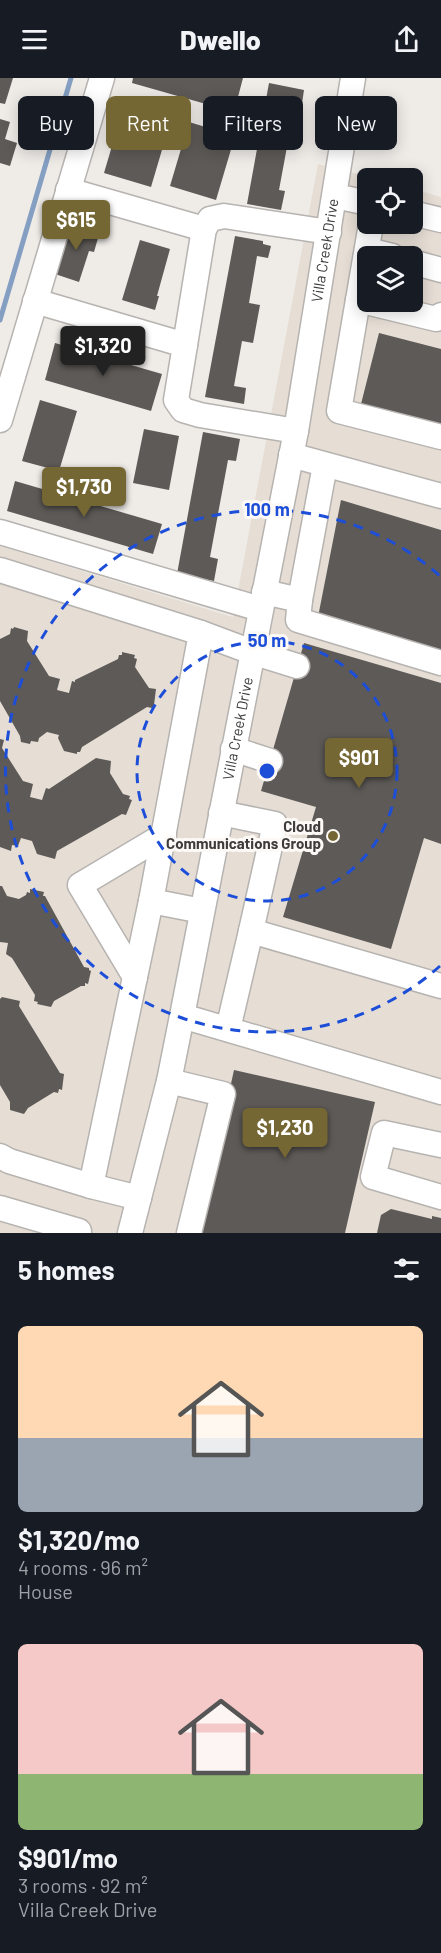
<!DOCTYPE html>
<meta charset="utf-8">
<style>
:root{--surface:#171b24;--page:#242831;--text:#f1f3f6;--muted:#9ea1a6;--accent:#756734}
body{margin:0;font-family:Barlow,sans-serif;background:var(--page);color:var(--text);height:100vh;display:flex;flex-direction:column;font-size:22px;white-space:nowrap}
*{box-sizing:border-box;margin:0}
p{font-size:20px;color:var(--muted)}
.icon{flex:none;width:33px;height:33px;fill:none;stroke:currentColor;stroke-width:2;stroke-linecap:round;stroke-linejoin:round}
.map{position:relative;height:1155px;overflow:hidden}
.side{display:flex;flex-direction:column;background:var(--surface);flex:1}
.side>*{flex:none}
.guide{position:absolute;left:18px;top:18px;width:405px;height:54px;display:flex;gap:12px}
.fabs{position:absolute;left:357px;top:90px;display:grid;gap:12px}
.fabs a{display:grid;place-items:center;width:66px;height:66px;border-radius:9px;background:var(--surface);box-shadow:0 3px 15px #0003;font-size:30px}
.price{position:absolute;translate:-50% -51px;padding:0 14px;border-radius:6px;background:var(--accent);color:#fff;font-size:20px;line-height:39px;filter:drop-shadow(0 2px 3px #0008)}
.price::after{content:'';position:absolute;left:50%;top:36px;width:18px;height:14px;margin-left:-9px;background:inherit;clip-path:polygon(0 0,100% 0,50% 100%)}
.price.current{background:#222;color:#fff}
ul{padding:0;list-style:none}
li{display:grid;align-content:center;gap:12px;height:318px;padding:0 18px}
li span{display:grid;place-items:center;height:186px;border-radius:9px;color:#555}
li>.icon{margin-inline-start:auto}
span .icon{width:108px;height:108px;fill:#fffc;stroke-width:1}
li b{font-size:26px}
h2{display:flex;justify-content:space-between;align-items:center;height:72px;padding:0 18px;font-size:26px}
.chip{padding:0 21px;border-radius:9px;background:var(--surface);box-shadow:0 3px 15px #0003;font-size:21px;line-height:54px}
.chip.current{background:var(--accent);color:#fff}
header{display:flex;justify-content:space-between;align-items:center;height:78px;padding:0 18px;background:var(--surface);font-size:27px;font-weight:800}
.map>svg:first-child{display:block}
.built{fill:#e6ded5;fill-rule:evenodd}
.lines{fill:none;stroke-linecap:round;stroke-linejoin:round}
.stream{stroke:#849fc2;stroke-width:5}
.building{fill:#5d5a57}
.minor-casing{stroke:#b6b3b0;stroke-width:27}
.minor{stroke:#fff;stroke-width:24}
.ring{fill:none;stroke:#1d4ed8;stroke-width:3;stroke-dasharray:10 8}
.poi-dot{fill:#756734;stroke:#fcf9f6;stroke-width:2}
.labels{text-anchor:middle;stroke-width:6;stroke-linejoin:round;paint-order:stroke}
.street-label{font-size:15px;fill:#3d3c3b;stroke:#fcf9f6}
.poi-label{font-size:15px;font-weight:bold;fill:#3d3c3b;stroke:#fcf9f6;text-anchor:end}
.centre{fill:#1d4ed8;stroke:#fcf9f6;stroke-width:3}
.ring-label{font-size:18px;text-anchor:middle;font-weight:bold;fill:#1d4ed8;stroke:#fcf9f6;stroke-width:6;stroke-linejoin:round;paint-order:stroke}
</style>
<header><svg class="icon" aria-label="menu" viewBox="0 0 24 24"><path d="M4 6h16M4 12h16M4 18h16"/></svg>Dwello<svg class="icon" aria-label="share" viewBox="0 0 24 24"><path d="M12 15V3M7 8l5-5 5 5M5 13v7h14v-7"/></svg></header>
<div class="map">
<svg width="441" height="1155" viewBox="0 0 441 1155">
<rect width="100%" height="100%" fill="#efece8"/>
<path class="built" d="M318 86 373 100H368V146H412L413 111 441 119V1155H0V468L233 539ZM368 178H412V224H368Z"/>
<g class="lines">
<path class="stream" d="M0 242 71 0"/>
</g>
<path class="building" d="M0 0H13L5 26 0 25Z
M133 0H243L234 34 132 5Z
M269 5 304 12 301 32 294 31 279 112 285 113 281 132 247 126Z
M125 24 172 38 151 109 104 95Z
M0 41 10 44 5 61 17 65 10 88 0 85Z
M189 44 235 58 216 122 170 108Z
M70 145 100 153 94 174 89 173 79 204 55 196Z
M235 158 263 163V166L271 168 268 180 257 178 249 225 260 227 253 265 242 263 234 308 246 310 244 326 205 319Z
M140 162 170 171 157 218H159L155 232 122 222Z
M379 255 441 271V347L425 343 395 340 396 335 361 326Z
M55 265 162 296 151 333 45 302Z
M40 322 77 333 59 393 22 383Z
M144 351 179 358 169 412 133 405Z
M203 354 240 361 236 383 228 382 210 479 218 481 214 503 177 496Z
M15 403 162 446 153 476 7 433Z
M341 422 441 452V576L318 539Z
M14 549 28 553 27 563 49 598 60 601 57 612 69 615 72 603 75 604V602L118 581 119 577H122V574L135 577 134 580 137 581 135 589 149 610 156 611 154 627 152 630 147 629 82 669 80 674H77V676L64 673 58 660 59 657 47 654 39 660 38 664 31 663 30 666 21 664 20 658 0 623V561L10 556 11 550 13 551Z
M304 565 441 605V766L424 760 391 871 283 839 316 729 261 713Z
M0 661 4 662 2 670 23 703 33 706 30 719 42 722 46 710 49 711 96 680 111 683 110 695 123 716 130 718 129 721 132 722 126 737 122 736 57 773 55 781 37 776 32 763 21 760 18 768 12 767 11 773 0 769Z
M0 808H2L7 818 19 821 26 817 27 814 30 815V811L44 814 43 818H45L84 889 89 890V892L91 893 88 906 85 905V908H81L54 923 51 929 37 926 38 924 34 923 35 917 12 880 6 876 8 865 0 864Z
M2 919 20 923 19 928 60 995 64 996 62 1012 59 1011 58 1015 54 1014 28 1030 24 1036 10 1032V1024L0 1007V921Z
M234 992 375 1024 345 1155H198Z
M391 1131 432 1141V1138L441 1140V1155H377L381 1137Z"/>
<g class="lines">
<defs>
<g id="minor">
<path d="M68 112 204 151"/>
<path d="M335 118 368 125"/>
<path d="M412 135 441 142"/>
<path d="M371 146 339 333 441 359"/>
<path d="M367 172 392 178"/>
<path d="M412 184 441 192"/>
<path d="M358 222 436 241 441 237"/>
<path d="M35 223 185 267 176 322 183 332 200 337 296 353"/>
<path d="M185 267 204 151 210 141 224 138 329 154"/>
<path d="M0 342 102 0"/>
<path d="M291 377 441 418"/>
<path d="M0 454 260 531"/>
<path d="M0 492 201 555 151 823 91 1108 9 1083 0 1078"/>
<path d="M264 514 300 522 298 542 441 585"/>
<path d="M300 522 325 387"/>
<path d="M201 555 252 574 297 588"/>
<path d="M233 671 270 683"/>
<path d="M221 735 275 746 251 853 441 908"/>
<path d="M151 823 202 833"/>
<path d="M135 899 80 807 164 757"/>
<path d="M182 938 441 1014"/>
<path d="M228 951 251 853"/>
<path d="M169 1003 223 1016 189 1155"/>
<path d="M441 1067 384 1055 373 1099 441 1119"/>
<path d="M91 1108 139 1120"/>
<path d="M0 1130 79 1153V1155"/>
<path id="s1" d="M130 1155 169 1003 182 938 296 353 353 0"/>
</g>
</defs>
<use href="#minor" class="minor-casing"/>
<use href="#minor" class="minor"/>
</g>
<g class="ring">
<circle cx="267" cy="693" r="130"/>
<path d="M440 888A261 261 0 1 1 440 498"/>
</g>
<circle class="poi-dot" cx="333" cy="758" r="6"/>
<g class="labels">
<g class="street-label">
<text dy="5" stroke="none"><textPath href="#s1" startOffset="1002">Villa Creek Drive</textPath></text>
<text dy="5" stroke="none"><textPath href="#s1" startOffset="516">Villa Creek Drive</textPath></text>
</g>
<g class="poi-label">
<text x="321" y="754">Cloud<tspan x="321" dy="17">Communications Group</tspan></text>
</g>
</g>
<circle cx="267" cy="693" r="9" class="centre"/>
<g class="ring-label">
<text x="267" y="438">100 m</text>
<text x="267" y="569">50 m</text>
</g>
</svg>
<div class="fabs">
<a><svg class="icon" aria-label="locate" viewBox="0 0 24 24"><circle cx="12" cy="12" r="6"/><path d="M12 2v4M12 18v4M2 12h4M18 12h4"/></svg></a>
<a><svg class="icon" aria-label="layers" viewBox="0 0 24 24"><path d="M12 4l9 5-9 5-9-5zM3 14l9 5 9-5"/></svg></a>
</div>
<b class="price" style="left:76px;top:173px">$615</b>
<b class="price current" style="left:103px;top:299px">$1,320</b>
<b class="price" style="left:84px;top:440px">$1,730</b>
<b class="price" style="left:359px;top:711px">$901</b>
<b class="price" style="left:285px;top:1081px">$1,230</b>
<div class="guide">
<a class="chip">Buy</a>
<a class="chip current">Rent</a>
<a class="chip">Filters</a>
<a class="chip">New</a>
</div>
</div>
<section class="side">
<h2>5 homes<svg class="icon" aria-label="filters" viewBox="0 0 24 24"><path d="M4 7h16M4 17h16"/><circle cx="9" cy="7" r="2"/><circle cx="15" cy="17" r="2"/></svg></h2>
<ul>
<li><span style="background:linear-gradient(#ffd9b3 60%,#9aa5b1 0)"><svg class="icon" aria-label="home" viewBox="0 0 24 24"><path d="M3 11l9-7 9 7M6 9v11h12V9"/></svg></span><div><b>$1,320/mo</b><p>4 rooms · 96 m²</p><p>House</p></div></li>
<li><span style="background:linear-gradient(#f6c9c9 70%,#8fb573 0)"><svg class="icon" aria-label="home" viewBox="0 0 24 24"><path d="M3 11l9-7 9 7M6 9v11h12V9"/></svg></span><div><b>$901/mo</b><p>3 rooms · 92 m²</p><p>Villa Creek Drive</p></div></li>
</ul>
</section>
